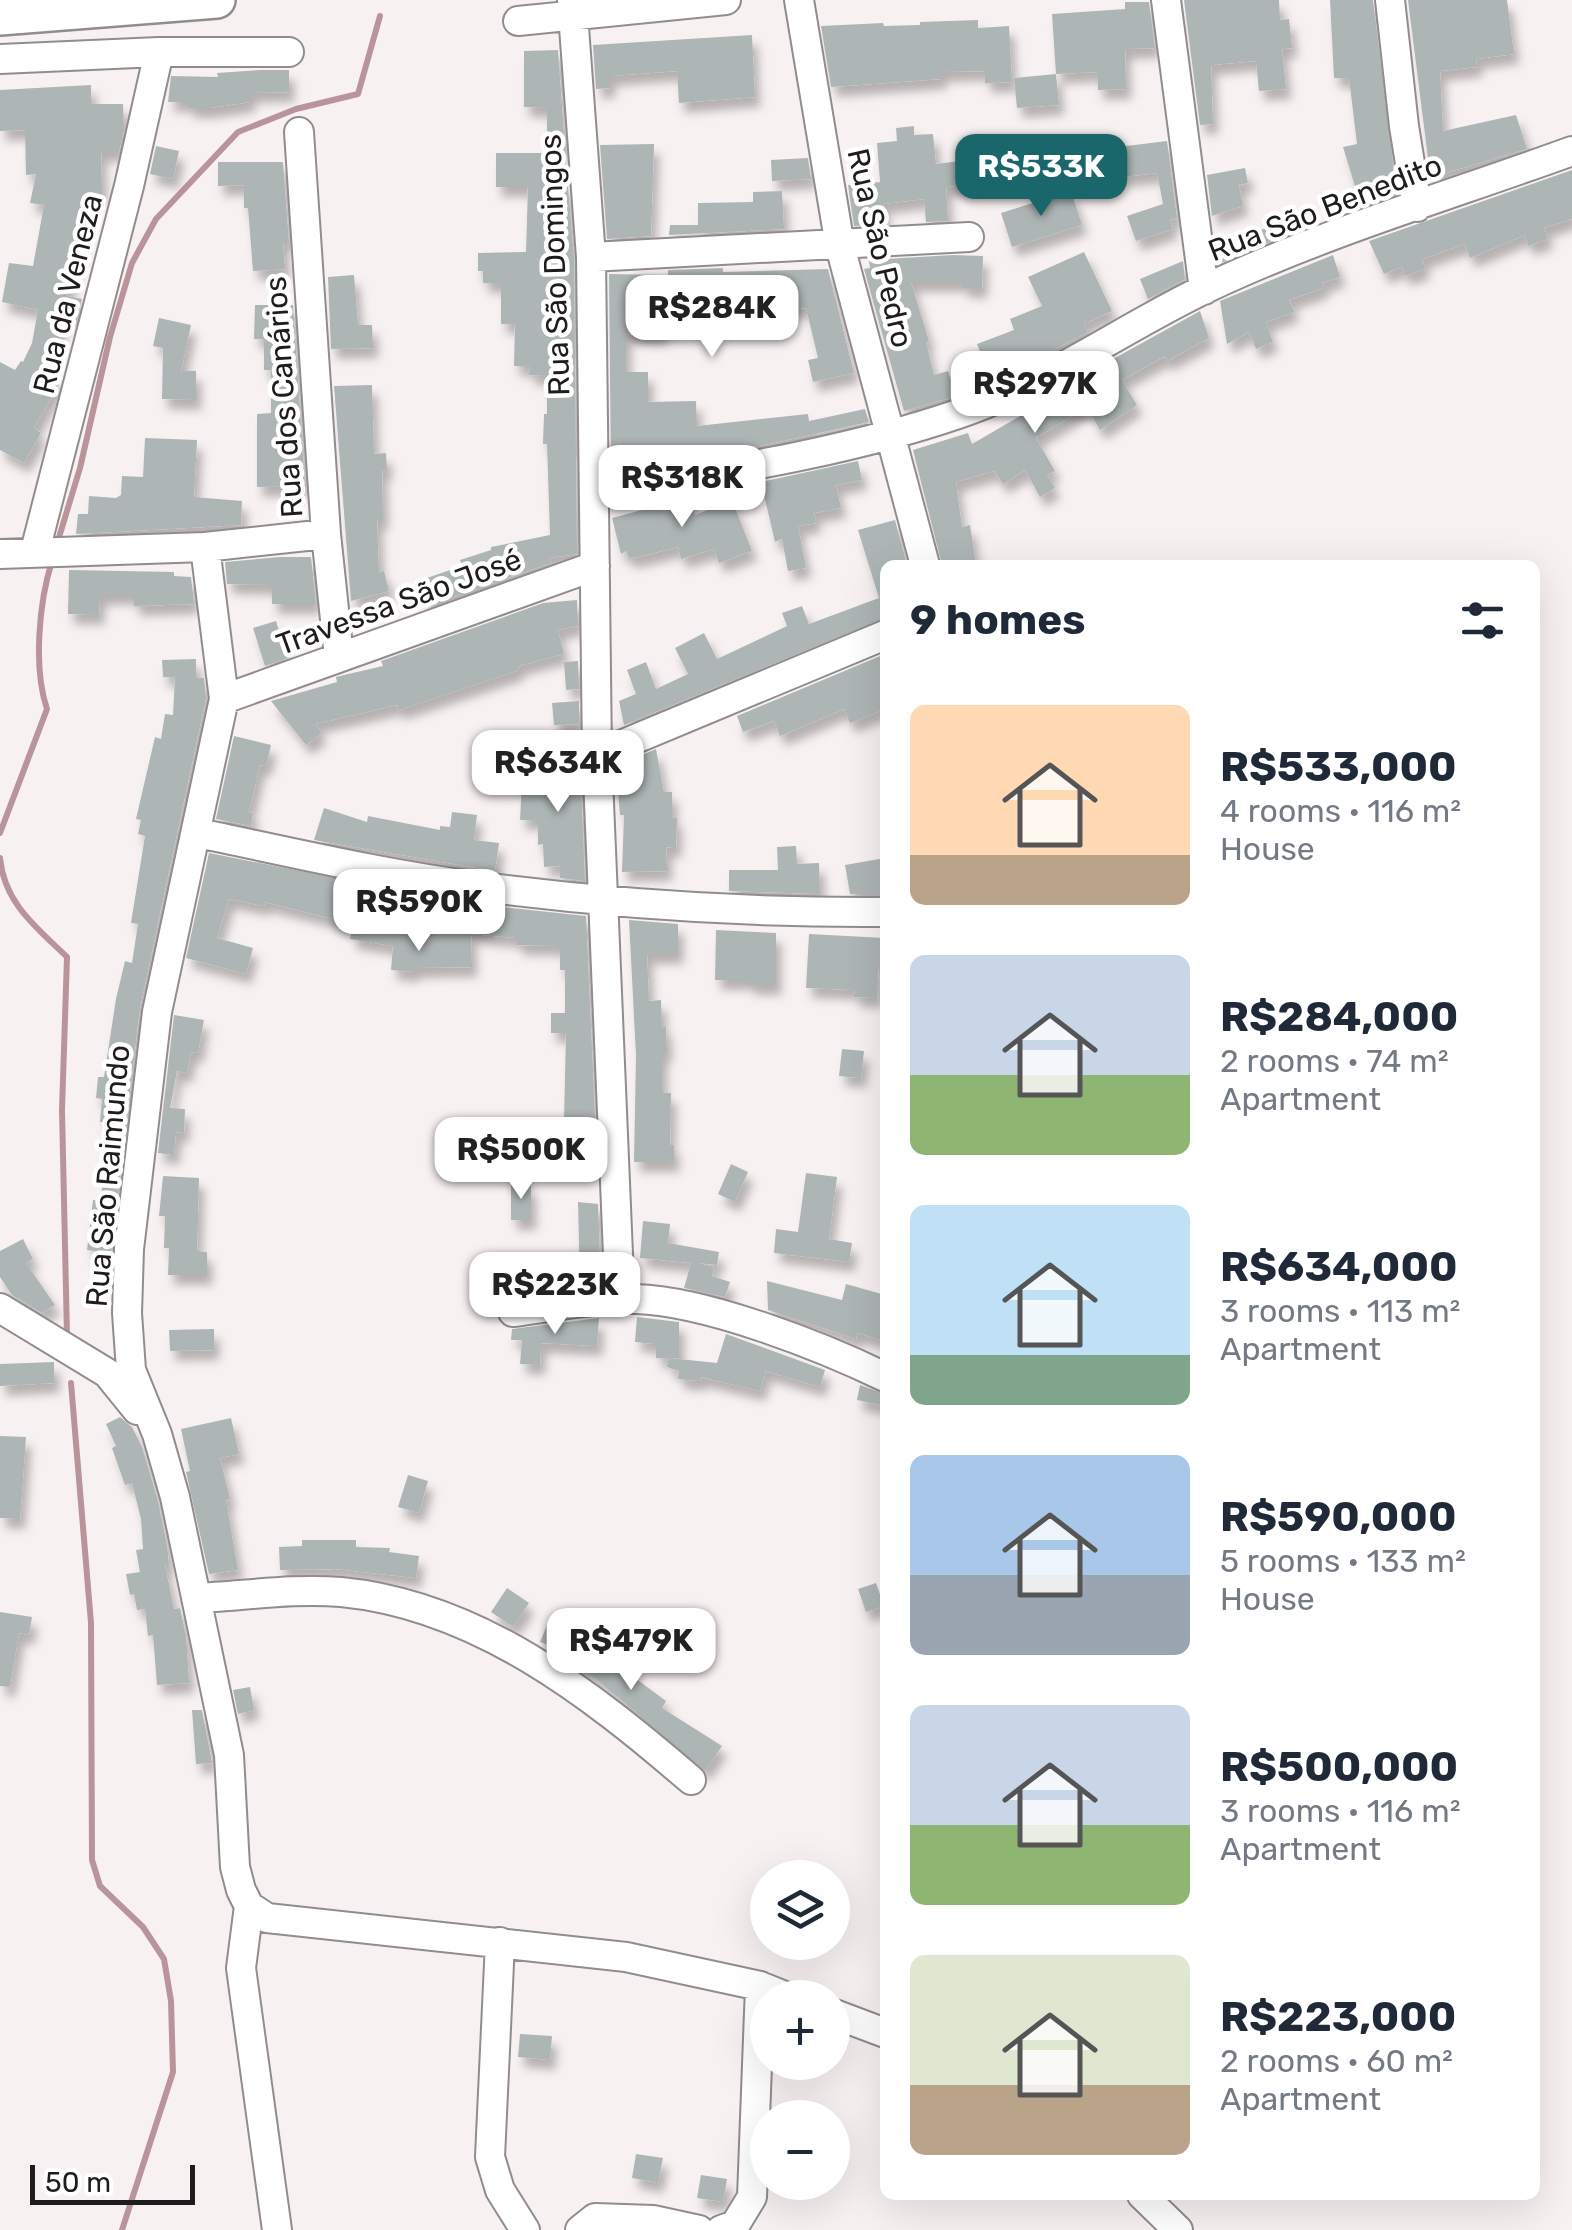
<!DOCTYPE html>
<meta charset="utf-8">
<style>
:root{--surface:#fff;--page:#f2f2f3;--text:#1f2937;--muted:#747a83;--accent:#19676a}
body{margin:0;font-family:Rubik,sans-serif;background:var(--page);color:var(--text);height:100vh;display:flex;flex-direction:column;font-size:38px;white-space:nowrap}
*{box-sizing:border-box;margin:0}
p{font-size:32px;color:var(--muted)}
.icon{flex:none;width:55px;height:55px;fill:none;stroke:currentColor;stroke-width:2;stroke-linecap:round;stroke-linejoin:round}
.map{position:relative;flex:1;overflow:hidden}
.details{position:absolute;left:880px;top:560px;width:660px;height:1640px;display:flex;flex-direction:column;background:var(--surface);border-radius:15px;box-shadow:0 10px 40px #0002}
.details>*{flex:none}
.controls{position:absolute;left:750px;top:1860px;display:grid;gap:20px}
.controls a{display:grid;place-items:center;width:100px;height:100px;border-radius:50%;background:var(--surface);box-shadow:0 10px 40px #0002;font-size:50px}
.scale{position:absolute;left:30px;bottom:25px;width:165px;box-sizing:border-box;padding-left:10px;border:5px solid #1e1c1c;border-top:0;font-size:28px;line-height:35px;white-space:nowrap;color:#1e1c1c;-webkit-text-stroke:8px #fff;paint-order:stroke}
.price{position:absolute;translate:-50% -85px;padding:0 22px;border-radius:20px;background:#fff;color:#222;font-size:32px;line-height:65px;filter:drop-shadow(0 2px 5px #0008)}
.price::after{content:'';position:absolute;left:50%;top:60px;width:30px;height:22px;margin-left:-15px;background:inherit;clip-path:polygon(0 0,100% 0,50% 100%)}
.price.active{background:var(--accent);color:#fff}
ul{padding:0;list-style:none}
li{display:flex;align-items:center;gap:30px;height:250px;padding:0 30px}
li span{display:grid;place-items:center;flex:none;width:280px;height:200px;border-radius:15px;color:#555}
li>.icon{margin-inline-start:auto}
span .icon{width:120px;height:120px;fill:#fffc;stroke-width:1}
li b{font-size:42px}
h2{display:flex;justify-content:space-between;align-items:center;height:120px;padding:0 30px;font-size:42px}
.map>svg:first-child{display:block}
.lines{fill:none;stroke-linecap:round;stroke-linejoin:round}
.stream{stroke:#ba949b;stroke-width:6}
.building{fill:#aeb5b5;filter:url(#shadow)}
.minor-casing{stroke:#928c8d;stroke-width:32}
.major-casing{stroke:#928c8d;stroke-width:40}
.minor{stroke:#fff;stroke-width:28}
.major{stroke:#fff;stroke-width:35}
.labels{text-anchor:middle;stroke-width:9;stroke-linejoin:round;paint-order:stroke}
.street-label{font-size:30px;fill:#1e1c1c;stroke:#fff}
</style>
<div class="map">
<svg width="1572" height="2230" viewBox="0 0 1572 2230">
<defs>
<filter id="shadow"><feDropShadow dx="5.5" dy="10" stdDeviation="5" flood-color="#0004"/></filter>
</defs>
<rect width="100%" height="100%" fill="#f8f1f2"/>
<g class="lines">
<path class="stream" d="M57 544 80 468 110 337 132 263 156 219 238 132 296 109 358 94 380 16
M0 833 47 709C33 668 39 602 52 561
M0 858C4 903 37 928 67 957L62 1110 67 1336
M71 1383 91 1623 92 1860 100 1886 143 1927 164 1959 171 2001 173 2072 122 2230"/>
</g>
<path class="building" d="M1184 0H1279L1280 20 1289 19 1292 48 1282 49 1286 89 1259 91 1256 61 1211 65 1213 124 1200 125Z
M1330 0H1373L1397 194 1361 206 1343 147 1357 144 1349 78H1334Z
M1408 0H1507L1514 54 1476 59 1477 67 1440 71 1443 131 1516 115 1527 149 1442 174 1443 177 1431 182Z
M1125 2H1149L1155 48 1125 49 1126 89 1098 90 1097 72 1056 74 1052 14 1125 9Z
M978 20V28L1009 26 1012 82 985 83V71L941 72V79L831 87 821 26 883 23 884 26 920 25V22Z
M752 35 755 97 679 103 677 71 610 76V88L596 89 593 45Z
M558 50 565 149H547V108L524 107V51Z
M260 70H289V92L250 93V102L210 108H188V102H168L171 76 218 77 217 73Z
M1056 74 1059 105 1017 108 1014 78Z
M91 85V104H123L124 130 119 152H101L102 193H90L67 296 82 299 77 318 63 315 59 337 43 373 60 382 34 428 41 433 24 463 0 450V362L15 370 21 361 23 362 32 343 38 310 2 302 9 263 33 266 44 205 30 203 36 174 26 175 25 130 0 131V90Z
M914 126V135L933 134 936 164 968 160 971 184 946 187 948 221 926 222 924 199 883 204 886 224 854 226 848 185 880 182 877 143 897 141 896 128Z
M1167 141 1177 218 1170 220 1173 229 1136 241 1127 216 1163 204 1157 173 1122 177 1118 147Z
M654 144 651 236 607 239 600 145Z
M156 146 179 151 173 179 150 174Z
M496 153H560V187H568L574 258 577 554 550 558 551 563 427 606 418 581 462 566 460 560 491 550V547L550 535 547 444H543L544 414H547V376L529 375 530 367 514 366 515 324H501V283H483V271H478V253L526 252 528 187H496Z
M808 158 811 179 772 181 771 160Z
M218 162H283L289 243H283L285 269 253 271 248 208H244V185L218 186Z
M1245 168 1248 183 1239 185 1243 206 1212 216 1207 175Z
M1572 170V219L1544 228 1548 239 1528 246 1525 235 1470 258 1465 244 1422 259 1425 269 1405 276 1402 267 1384 274 1369 241Z
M782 191 784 229 669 235 670 225H698V203L753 202V192Z
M1071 191 1082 225 1012 247 1001 213Z
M1298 215 1300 229 1218 264 1216 248Z
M1084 252 1112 311 1084 324 1088 332 992 381 977 344 1014 330 1010 319 1042 306 1028 277Z
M953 255 983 256 982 288H963V282H911L929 341 926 342 934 375 948 371 956 396 904 411 864 269 870 268 869 260Z
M1333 255 1340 277 1322 283 1324 288 1289 300 1294 312 1266 322 1273 342 1256 349 1249 332 1227 344 1220 301Z
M1183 261 1185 279 1148 299 1140 279Z
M723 268V272L828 269 854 373 813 382 808 360 818 358 806 308 765 310V304L692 306V323L662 322V335L626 334V372H648V402L696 401 697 426 808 414 809 421 865 409 869 422 774 443 611 472 609 274 668 275V270Z
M354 275 358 325H372L373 348 331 349 328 277Z
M255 305H293L305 486 257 487V414L271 413V370H264V339H254Z
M1200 311 1209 338 1167 361 1165 356 1122 380 1137 405 1100 430 1087 407 1036 438 1055 471 1047 475 1055 488 1040 497 1025 470 1003 484 994 471 956 482 962 527 970 525 976 565H942L913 450 968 433 972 444 1027 412 1025 409 1046 396Z
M159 318 191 325 181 371H196V400L162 399 163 348 153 346Z
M372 385 374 454 386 453 387 470H382L383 520H377L379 572 384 571 389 591 351 601 334 386Z
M145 438 197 440 194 497 242 501 241 525 76 534 78 514H88L89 496 116 498 121 495 122 476 143 477Z
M858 461 862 480 836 485 841 508 814 513 816 523 798 526 806 568 788 571 782 539 775 542 761 482Z
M690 498 695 515 732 500 752 551 719 563 714 549 681 559 678 547 638 557 629 558 626 551 621 554 612 518 642 510 640 503 662 499 664 505Z
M895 520 907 565H885V618L624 725 619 701 636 694 627 670 646 662 656 689 688 674 675 648 704 633 717 659 787 626 782 613 802 606 809 624 879 598 858 530Z
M280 557H311L316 604H272V585L227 584 225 562Z
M69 570 174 572V576L191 577 194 604 134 606V595H100L99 615 68 614Z
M577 600 578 626 558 630 564 654 518 666 519 670 399 710 397 705 315 724 322 733 306 745 271 701 337 682 336 677 344 675 383 666 381 661 543 603Z
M276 621 287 658 265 666 253 628Z
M885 654V709L850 723 844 709 780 736 774 721 743 732 737 716Z
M196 659V678H204L206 698 140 1008 126 1124 100 1122 102 1099 96 1098 98 1077H104L116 999 125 961 132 963 138 924 131 923 145 836 138 834 141 820 136 819 155 737 161 739 165 714 173 715 175 677H163L162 660Z
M578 661 579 689 566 690 564 662Z
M579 701V724L554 725 552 703Z
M234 736 271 745 266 766 260 765 249 812 253 813 251 826 216 819Z
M656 749 664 792H672V818H677L676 848 666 847 667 871 622 872 624 815H620L616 766Z
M539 758 580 759 585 881 560 878V866L544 867 543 844 538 845V820H520L522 781H538Z
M324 808 367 822 368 816 440 830V826L450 827 452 812 477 815 474 840 499 843 495 871 314 840Z
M796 846 797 864 819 863 820 894 729 891V870H778L777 847Z
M209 853 442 899 441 912 475 911V904L586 916 597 1161H542L544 1138 560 1140V1120L564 1121 566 1033H551V1013H565V970H560V946L517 945V938L471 934 472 967 414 968V972L391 970 393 946 350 939 353 924 265 902 264 906 229 899 217 938 253 948 246 974 186 958Z
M885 858V894H850L845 865Z
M629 920 678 924V954H647L649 1001 661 1000 662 1027 666 1026 667 1053H662V1093H671L670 1145H674V1162H634L636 1055Z
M716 930 776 933V985H749V980H715Z
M809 934 885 938V962H879L877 998 854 997 855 990 806 988Z
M174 1015 204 1020 198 1053 191 1052 187 1073 177 1071 170 1108 185 1109 184 1133 176 1132 174 1155 158 1153Z
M842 1049 864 1051 861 1078 839 1076Z
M104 1160 122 1161 111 1253 87 1250 93 1200 101 1201Z
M731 1164 748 1172 735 1202 718 1194Z
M806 1173 837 1177 829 1239 852 1243 849 1262 774 1253 776 1229 798 1232Z
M163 1176 199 1178 197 1251 207 1252V1275H168L169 1248H164L165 1216H159Z
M511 1185H531V1220H511Z
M578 1202 598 1204 601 1283 580 1285Z
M643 1221 670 1224 668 1243 719 1252 717 1265 698 1263 714 1267 712 1276 730 1282 725 1297 684 1288 691 1263 640 1258Z
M23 1239 33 1259 26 1263 55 1305 42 1313 12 1295 0 1277V1251Z
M767 1281 842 1300 846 1284 885 1295V1341L857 1333 856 1339 768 1310Z
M637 1317 679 1322V1358H656V1344L635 1342Z
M599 1318 597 1346 541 1343 540 1365 520 1364 522 1340H511L512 1329Z
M214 1329V1350L170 1351 169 1330Z
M726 1334 825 1370 820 1387 766 1371 760 1391 701 1377 700 1381 678 1379 679 1371 667 1367 669 1358 717 1363Z
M54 1362V1383L0 1386V1364Z
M860 1385 885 1394V1406L857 1400Z
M120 1417 132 1427 142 1447 158 1501 167 1545 169 1565H165L174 1609 180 1608 186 1636 189 1683 157 1685 153 1635 148 1636 145 1609 137 1610 134 1594 130 1595 126 1574 140 1572 136 1550 143 1549 141 1519 132 1483 125 1485 112 1448 116 1446 106 1424Z
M231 1418 239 1454 220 1458 230 1499 226 1500 238 1570 209 1574 186 1472 190 1471 181 1429Z
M0 1436 26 1437 20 1519 0 1518Z
M408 1475 428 1481 419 1513 398 1507Z
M302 1540H356V1547L390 1548 389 1552 419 1556 416 1578 336 1569 280 1570 279 1547 302 1546Z
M876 1583 884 1606 866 1612 858 1589Z
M507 1588 529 1603 513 1627 491 1612Z
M0 1612 32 1617 29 1635 19 1633 10 1687 0 1686Z
M550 1618 568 1625 567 1628 597 1648 600 1644 614 1654 611 1658 628 1673 666 1701 662 1708 722 1746 705 1771 596 1679 566 1658 569 1653 540 1642Z
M250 1687 254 1710 238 1714 233 1690Z
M192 1710H202L212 1763 196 1764Z
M520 2034 552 2036 550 2060 518 2057Z
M636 2154 663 2158 658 2183 632 2178Z
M701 2175 727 2179 723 2202 697 2198Z"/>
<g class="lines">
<defs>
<path id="minor" d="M572 0 591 257 597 755 619 1278 622 1290 636 1299
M799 0 840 246 925 565
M1166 0 1204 290
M1390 0 1404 126 1417 207
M518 21 726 0
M0 59 159 52H289
M299 132 326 534 339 657
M591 257 969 237
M594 493C715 472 841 454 958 414 1048 384 1124 327 1209 287 1326 232 1451 195 1572 151
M205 547 224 699 157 1012 129 1249 127 1313 131 1370 157 1434 175 1497 229 1755 235 1867 241 1890 249 1906 267 1918 626 1957 760 1986 790 1998
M35 551 129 186 159 52
M0 554 205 547 326 534
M224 699 595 566
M597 755 885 635
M198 833C290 852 382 874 475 886 610 904 748 913 885 912
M0 1308 107 1373 137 1410
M513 1312C553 1307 596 1298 636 1299 706 1301 821 1346 885 1377
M196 1598C243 1596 294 1588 341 1592 477 1605 590 1693 691 1780
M249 1906 241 1968 277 2230
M500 1942 490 2157 500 2190 525 2230
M832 2013 885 2033
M1142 2195 1178 2230
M580 2230 595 2218 653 2220 699 2230
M721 2230 735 2225 752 2197 760 1986"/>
<path id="major" d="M0 17 217 0"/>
</defs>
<use href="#minor" class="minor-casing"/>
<use href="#major" class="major-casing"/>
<use href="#minor" class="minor"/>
<use href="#major" class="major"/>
</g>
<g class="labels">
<g class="street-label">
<text transform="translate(1325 208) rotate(-21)" y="10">Rua São Benedito</text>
<text transform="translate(880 248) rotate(77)" y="10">Rua São Pedro</text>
<text transform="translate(555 265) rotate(-92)" y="10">Rua São Domingos</text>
<text transform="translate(68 294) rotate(-76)" y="10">Rua da Veneza</text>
<text transform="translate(284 397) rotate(-94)" y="10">Rua dos Canários</text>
<text transform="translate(399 602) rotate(-20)" y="10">Travessa São José</text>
<text transform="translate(108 1176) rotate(-85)" y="10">Rua São Raimundo</text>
</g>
</g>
</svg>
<div class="controls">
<a><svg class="icon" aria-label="layers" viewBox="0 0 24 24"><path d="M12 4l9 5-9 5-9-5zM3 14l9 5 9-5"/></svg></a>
<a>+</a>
<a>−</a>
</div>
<div class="scale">50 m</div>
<b class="price active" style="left:1041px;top:219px">R$533K</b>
<b class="price" style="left:712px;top:360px">R$284K</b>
<b class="price" style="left:1035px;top:436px">R$297K</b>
<b class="price" style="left:682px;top:530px">R$318K</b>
<b class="price" style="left:558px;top:815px">R$634K</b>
<b class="price" style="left:419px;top:954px">R$590K</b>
<b class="price" style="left:521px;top:1202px">R$500K</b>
<b class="price" style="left:555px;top:1337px">R$223K</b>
<b class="price" style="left:631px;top:1693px">R$479K</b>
<section class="details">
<h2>9 homes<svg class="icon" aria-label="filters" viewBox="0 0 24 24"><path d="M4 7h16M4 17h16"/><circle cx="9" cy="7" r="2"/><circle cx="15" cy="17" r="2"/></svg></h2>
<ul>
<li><span style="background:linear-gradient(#ffd9b3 75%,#b9a48a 0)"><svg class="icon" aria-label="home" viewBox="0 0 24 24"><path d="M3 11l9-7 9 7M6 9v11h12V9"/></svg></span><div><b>R$533,000</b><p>4 rooms · 116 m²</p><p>House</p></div></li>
<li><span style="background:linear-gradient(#c9d6e8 60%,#8fb573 0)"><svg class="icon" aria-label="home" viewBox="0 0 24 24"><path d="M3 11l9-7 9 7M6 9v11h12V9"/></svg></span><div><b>R$284,000</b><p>2 rooms · 74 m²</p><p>Apartment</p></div></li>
<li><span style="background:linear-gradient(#bfe0f5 75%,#7fa58c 0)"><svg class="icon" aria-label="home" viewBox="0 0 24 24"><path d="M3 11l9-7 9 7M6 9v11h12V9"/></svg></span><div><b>R$634,000</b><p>3 rooms · 113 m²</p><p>Apartment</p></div></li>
<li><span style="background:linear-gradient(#a9c7e8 60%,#9aa5b1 0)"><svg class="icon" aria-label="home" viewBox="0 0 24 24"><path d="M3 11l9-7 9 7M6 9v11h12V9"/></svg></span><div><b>R$590,000</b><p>5 rooms · 133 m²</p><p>House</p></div></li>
<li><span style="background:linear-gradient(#c9d6e8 60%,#8fb573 0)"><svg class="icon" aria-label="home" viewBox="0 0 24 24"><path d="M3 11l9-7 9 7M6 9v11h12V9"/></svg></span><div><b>R$500,000</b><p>3 rooms · 116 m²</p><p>Apartment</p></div></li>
<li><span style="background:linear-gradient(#dfe7d0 65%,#b9a48a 0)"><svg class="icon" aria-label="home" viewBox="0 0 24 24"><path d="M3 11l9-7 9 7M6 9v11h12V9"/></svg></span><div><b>R$223,000</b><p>2 rooms · 60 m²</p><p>Apartment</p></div></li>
</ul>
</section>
</div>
